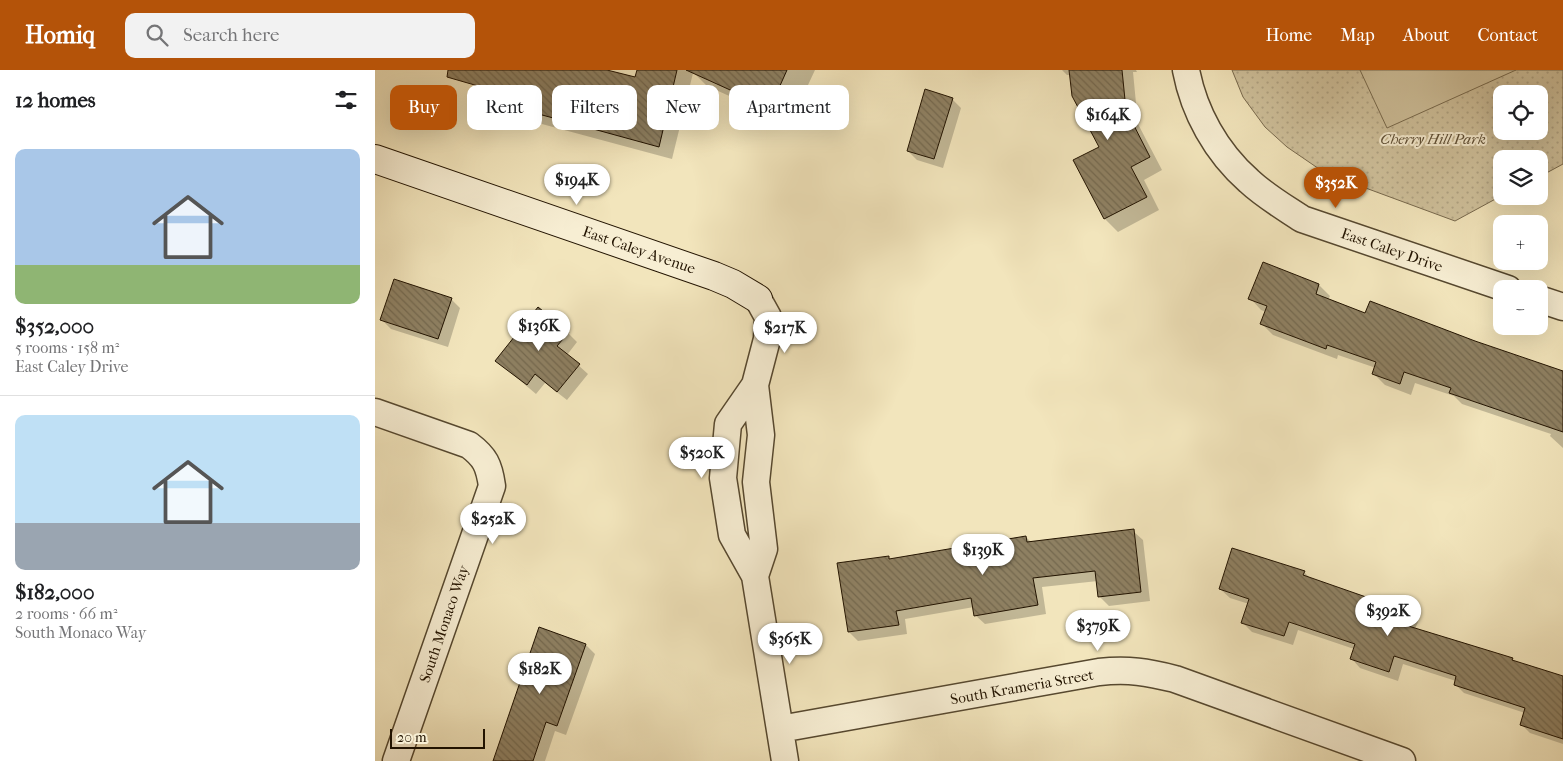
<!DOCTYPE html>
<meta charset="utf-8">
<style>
:root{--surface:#fff;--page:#f2f2f2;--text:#202124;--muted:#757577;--line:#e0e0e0;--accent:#b45309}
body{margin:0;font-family:"IM FELL French Canon",serif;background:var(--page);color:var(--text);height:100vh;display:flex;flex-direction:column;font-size:19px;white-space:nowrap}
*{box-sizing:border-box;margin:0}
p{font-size:16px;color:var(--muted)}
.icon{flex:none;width:28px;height:28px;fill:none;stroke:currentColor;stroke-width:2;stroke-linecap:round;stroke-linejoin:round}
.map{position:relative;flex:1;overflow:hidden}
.drawer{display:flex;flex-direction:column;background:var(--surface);width:375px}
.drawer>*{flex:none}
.hud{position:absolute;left:15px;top:15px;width:475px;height:45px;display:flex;gap:10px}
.tools{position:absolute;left:1118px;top:15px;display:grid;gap:10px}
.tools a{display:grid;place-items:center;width:55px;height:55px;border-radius:10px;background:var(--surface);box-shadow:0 5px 20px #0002;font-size:25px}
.scale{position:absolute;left:15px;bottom:12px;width:95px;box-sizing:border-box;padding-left:5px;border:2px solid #221300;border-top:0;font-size:14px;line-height:18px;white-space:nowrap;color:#221300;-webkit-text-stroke:4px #f7eed3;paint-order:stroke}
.price{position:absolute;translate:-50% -42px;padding:0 11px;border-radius:18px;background:#fff;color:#222;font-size:16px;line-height:32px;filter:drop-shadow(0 1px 2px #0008)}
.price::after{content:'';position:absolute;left:50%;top:30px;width:15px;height:11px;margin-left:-8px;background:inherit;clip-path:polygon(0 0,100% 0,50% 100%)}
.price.active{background:var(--accent);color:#fff}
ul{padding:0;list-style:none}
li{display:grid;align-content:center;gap:10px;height:265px;padding:0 15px}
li+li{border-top:1px solid var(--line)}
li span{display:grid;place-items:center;height:155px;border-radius:10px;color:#555}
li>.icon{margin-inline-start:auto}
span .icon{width:90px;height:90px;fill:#fffc;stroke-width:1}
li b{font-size:21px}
h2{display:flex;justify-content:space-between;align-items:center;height:60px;padding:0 15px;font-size:21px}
.pill{padding:0 18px;border-radius:10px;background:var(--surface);box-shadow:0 5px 20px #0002;font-size:18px;line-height:45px}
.pill.active{background:var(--accent);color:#fff}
header{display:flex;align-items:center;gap:30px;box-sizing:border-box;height:70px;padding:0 25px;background:var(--accent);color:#fff}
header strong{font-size:24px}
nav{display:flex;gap:28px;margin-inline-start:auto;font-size:18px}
.search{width:350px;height:45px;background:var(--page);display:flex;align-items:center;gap:12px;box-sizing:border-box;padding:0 18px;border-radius:10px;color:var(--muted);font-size:19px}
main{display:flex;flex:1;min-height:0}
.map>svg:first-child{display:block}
.grass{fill:url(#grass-dots);stroke:#786a4e;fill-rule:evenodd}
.pitch{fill:#cfc19c;stroke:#786a4e}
.shadow{fill:#0003}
.building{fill:url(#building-back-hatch);stroke:#221300}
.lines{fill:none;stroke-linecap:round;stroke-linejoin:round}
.street-casing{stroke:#56482f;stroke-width:29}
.secondary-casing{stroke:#221300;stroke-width:30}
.street{stroke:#f7eed3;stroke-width:26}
.secondary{stroke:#f7eed3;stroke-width:28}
.labels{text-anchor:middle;stroke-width:4;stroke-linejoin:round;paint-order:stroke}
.park-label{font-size:15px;font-style:italic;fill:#5f5037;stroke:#f7eed3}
.street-label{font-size:15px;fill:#221300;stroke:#f7eed3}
</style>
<header>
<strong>Homiq</strong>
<div class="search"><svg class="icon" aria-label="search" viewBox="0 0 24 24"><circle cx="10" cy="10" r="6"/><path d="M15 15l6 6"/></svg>Search here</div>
<nav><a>Home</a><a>Map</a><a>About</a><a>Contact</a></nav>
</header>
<main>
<section class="drawer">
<h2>12 homes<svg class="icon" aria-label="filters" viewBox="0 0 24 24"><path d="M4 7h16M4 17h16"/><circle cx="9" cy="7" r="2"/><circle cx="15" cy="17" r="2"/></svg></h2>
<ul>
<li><span style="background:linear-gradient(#a9c7e8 75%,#8fb573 0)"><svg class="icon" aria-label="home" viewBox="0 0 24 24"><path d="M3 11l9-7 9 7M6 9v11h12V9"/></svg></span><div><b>$352,000</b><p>5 rooms · 158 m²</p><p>East Caley Drive</p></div></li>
<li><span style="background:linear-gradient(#bfe0f5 70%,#9aa5b1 0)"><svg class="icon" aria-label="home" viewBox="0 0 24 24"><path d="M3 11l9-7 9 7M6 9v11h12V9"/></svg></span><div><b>$182,000</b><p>2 rooms · 66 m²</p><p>South Monaco Way</p></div></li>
</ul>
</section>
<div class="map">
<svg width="1188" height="691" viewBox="0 0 1188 691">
<defs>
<pattern id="grass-dots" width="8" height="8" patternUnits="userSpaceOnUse" patternTransform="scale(1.25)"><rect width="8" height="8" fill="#cfc19c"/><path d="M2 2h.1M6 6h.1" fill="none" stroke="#b1a585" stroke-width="1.8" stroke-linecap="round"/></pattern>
<pattern id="building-back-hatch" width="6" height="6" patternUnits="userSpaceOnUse" patternTransform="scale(1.25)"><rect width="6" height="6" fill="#8e8062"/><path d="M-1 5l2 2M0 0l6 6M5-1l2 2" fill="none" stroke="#74684e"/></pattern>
</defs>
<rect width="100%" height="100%" fill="#f2e5bc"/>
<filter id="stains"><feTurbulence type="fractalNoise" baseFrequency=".004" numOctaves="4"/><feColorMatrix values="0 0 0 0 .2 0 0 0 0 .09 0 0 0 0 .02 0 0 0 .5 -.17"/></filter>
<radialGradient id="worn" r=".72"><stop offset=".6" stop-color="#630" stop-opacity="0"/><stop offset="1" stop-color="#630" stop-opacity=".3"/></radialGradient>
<path class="grass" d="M857 0H1188V94L1164 107V89H1126V126L1080 151 950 103 912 77 890 57 868 27ZM1126 24H1164V61H1126Z"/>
<path class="pitch" d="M985 0H1141L1012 58Z"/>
<path class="shadow" d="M96 0H226L261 8 263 0H315L318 3 297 89 152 50 139 37 140 35 120 29 106 16Z
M321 0H440L426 30 419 27 408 50 332 16 319 3Z
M687 0H761L762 2H758L763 54 787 100 769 110 784 140 743 162 730 149 700 91 725 77 696 5H692Z
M577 29 586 38 568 98 542 90 533 81Z
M888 194 944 215 955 226 953 230 1188 323V378L1175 366 1176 364 1087 334 1079 326 1040 313 1036 325 1010 315 999 304 1001 298 963 285 962 289 898 265 887 254 891 242 886 240 875 228Z
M76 229 85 238 73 277 16 259 7 250Z
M193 263 202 272 192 285 213 304 192 330 170 313 161 324 122 291Z
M758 461 768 470 775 531 734 536 725 527 723 511 667 517 671 544 610 554 600 545 599 537 530 549 532 564 483 571 474 562 513 487 516 490 651 467 657 473Z
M929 502 937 510 1034 543 1043 552 1040 559 1137 589 1140 593 1188 608V674L1155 663 1146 654 1150 643 1089 623 1080 614 1081 611 1028 594 1023 611 985 598 976 588 979 579 923 560 918 575 877 562 868 553 874 534 855 528 845 519Z
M164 559 211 575 220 584 191 665 180 661 170 691H119Z"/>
<path class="building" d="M73 0H232L260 7 262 0H302L284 77 138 37 141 27 72 7Z
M311 0H412L395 38Z
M694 0H747L751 40 775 87 756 97 772 127 729 149 698 90 724 77 697 26Z
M550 19 578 28 559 89 532 81Z
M888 192 944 214 941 224 990 243 995 231 1100 271 1188 301V362L1074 323 1076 318 1029 302 1025 314 997 304 1001 292 952 275 951 279 885 254 892 236 873 229Z
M19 209 77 228 63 269 5 250Z
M163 237 194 262 182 276 205 294 182 322 160 304 152 315 120 291Z
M759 459 766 522 723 527 720 501 658 508 663 535 599 546 596 528 521 541 524 555 473 562 462 493 514 486V489L651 466 652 472Z
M857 478 930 501 928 505 1034 542 1030 555 1138 588 1137 590 1188 606V669L1145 655 1150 638 1079 615 1081 606 1019 586 1014 602 975 589 980 574 914 552 909 566 866 553 874 529 844 519Z
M164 557 211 574 182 656 171 652 158 691H118Z"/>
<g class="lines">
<defs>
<path id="street" d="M811 0C819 42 841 82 874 111 890 126 909 137 927 149L1133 219
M383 229 393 247 392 269 380 315 353 354 348 408 357 465 380 506 410 691
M1164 229 1188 237
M380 315 386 365 381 412 389 479 380 506
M0 342 94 375C110 387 114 395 117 416L21 691
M405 659 724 602C754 599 772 602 800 609L1027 691"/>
<path id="secondary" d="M0 89 339 206 358 214 383 229"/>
</defs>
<use href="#street" class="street-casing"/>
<use href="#secondary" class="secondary-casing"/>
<use href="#street" class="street"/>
<use href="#secondary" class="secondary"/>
</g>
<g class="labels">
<g class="park-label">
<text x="1058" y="74">Cherry Hill Park</text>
</g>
<g class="street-label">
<text transform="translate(264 180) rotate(19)" y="5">East Caley Avenue</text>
<text transform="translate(1017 180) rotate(19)" y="5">East Caley Drive</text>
<text transform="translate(69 554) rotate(-71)" y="5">South Monaco Way</text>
<text transform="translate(647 617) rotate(-10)" y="5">South Krameria Street</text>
</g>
</g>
<rect width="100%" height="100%" filter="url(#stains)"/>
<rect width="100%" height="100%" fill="url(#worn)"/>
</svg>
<div class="tools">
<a><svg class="icon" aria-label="locate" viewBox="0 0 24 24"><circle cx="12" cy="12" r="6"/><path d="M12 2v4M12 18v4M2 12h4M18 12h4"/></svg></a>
<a><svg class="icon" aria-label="layers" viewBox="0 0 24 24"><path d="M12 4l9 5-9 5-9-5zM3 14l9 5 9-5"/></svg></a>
<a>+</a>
<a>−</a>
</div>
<div class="scale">20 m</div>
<b class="price" style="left:733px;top:71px">$164K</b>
<b class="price" style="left:202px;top:136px">$194K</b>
<b class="price active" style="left:961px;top:139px">$352K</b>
<b class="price" style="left:164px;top:282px">$136K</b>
<b class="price" style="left:410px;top:284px">$217K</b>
<b class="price" style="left:327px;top:409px">$520K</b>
<b class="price" style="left:118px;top:475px">$252K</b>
<b class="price" style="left:608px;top:506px">$139K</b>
<b class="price" style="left:1013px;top:567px">$392K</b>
<b class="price" style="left:723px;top:582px">$379K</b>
<b class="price" style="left:415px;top:595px">$365K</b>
<b class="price" style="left:165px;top:625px">$182K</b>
<div class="hud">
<a class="pill active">Buy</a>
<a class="pill">Rent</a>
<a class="pill">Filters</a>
<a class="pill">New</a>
<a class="pill">Apartment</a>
</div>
</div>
</main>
